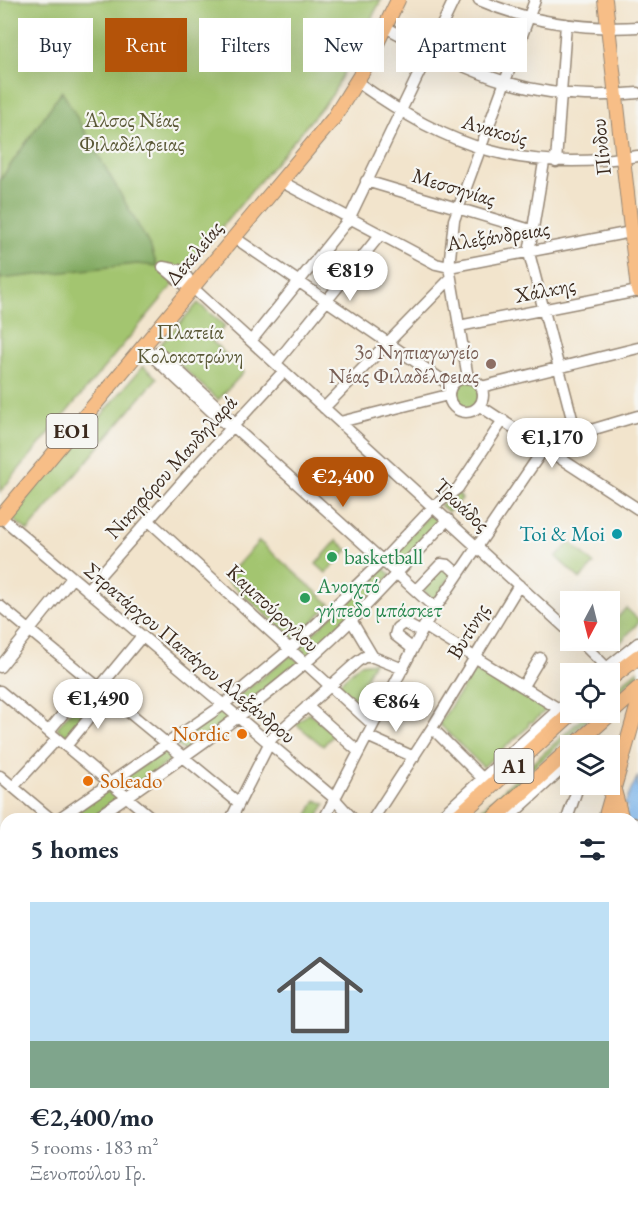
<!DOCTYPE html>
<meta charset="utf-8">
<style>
:root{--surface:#fff;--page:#f2f2f3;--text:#1f2937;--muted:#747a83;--accent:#b45309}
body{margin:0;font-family:"EB Garamond",serif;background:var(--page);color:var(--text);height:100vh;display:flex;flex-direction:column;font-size:22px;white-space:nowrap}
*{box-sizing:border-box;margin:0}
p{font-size:20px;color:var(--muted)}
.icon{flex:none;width:33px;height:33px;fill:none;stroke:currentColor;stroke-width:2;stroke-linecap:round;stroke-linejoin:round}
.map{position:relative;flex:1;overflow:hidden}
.sheet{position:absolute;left:0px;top:813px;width:639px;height:404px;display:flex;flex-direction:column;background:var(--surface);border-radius:18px 18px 0 0;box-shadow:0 6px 24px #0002}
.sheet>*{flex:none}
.hud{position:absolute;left:18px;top:18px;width:603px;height:54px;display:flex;gap:12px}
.needle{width:39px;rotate:187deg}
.controls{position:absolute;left:560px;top:591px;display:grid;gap:12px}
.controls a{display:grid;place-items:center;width:60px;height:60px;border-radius:0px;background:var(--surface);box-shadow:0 6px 24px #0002;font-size:30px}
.price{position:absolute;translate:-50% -51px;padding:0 14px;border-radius:21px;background:#fff;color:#222;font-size:20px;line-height:39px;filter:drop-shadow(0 2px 3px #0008)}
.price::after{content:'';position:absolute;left:50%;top:36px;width:18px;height:14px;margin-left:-9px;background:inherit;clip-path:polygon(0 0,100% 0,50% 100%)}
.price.current{background:var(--accent);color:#fff}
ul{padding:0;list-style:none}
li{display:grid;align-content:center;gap:12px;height:318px;padding:0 30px}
li span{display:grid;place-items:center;height:186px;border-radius:0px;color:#555}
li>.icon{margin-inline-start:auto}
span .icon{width:108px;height:108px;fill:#fffc;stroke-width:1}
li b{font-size:26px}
h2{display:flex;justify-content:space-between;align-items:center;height:72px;padding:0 30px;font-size:26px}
.tag{padding:0 21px;border-radius:0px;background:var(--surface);box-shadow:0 6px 24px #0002;font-size:21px;line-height:54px}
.tag.current{background:var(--accent);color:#fff}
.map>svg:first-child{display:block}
.green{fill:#a3c56f;stroke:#6f7846;stroke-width:1.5}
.forest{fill:#82aa62;stroke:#5e6a40;stroke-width:1.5}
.water{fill:#7bb5ec;stroke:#5b7085;stroke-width:1.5}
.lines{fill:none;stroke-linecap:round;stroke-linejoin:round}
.river{stroke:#7bb5ec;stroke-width:14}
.minor-casing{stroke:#968775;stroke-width:13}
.major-casing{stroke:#968775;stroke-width:16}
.highway-casing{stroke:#968775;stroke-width:17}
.minor{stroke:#fff;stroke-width:10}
.major{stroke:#f7be87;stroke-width:14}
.highway{stroke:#f7be87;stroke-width:15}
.education-dot{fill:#8d6e63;stroke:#f6f6f2;stroke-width:2}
.culture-dot{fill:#0f9aa8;stroke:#f6f6f2;stroke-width:2}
.leisure-dot{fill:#2e9e5b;stroke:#f6f6f2;stroke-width:2}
.food-dot{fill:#e8710a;stroke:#f6f6f2;stroke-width:2}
.labels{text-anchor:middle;stroke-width:4.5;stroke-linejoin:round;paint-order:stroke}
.shield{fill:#f6f6f2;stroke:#73675e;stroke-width:1.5}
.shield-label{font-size:20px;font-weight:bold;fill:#3b2a1e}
.park-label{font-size:21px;fill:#5a5836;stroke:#f6f6f2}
.street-label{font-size:21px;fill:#3b2a1e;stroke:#f6f6f2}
.education-label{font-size:21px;fill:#785e54;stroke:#f6f6f2;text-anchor:end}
.culture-label{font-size:21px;fill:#0d838f;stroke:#f6f6f2;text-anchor:end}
.leisure-label{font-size:21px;fill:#27864d;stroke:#f6f6f2;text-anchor:start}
.food-label{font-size:21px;fill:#c56008;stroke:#f6f6f2;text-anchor:end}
</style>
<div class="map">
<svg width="638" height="1216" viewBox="0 0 638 1216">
<rect width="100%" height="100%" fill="#f6f6f2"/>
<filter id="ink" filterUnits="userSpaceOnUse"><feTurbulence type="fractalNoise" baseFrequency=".0167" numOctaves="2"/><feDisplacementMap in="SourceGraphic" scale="12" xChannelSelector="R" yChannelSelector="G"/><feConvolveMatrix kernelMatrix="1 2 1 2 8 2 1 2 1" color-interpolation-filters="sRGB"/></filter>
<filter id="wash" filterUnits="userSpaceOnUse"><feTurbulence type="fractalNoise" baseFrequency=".008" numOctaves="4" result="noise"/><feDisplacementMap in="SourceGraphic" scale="24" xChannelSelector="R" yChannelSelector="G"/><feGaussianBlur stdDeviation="1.35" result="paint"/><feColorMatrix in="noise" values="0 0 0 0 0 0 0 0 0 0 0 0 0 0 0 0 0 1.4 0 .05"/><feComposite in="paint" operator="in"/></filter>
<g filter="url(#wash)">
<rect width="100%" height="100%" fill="#f2e4cc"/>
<path class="green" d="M0 0H381L332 95 0 492Z
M198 303 225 326 212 341 244 372 218 400 159 346Z
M143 366 157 378 28 531 10 517 97 415 100 417Z
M452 396a15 15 0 1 1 30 0a15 15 0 1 1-30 0Z
M457 492 462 499 448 512 440 505Z
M430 514 440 523 398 567 388 558Z
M337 540 348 550 326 573 316 564Z
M259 541 330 604 290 644 281 636 285 631 225 579Z
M570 542 594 564 580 579 556 557Z
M443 566 453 573 434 600 422 589Z
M382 567 391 575 308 656 299 647Z
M626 608 638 619V623L617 646 609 639V627Z
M291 655 300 663 241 709 232 701Z
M374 662 354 700 337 685 360 664Z
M477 666 482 667 479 672 513 693 516 689 546 706V710L533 722H529L528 727 483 767 439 724Z
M638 670V675L609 699V694Z
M89 689 98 697 66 736 57 728Z
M221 710 231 718 185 752 174 743Z
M309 713 334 734 323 746 296 724Z
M588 713H594L477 819H471Z
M166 750 175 758 128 790 117 782Z
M110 787 121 797 90 819H65Z
M316 800 325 804 317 819H306Z
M6 861V892L0 896V866Z
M633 1109H638V1216H591V1211L633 1210Z
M201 1211H233L230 1216H199Z
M490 1211H518L520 1216H495Z"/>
<path class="forest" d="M62 91 151 248 157 266 137 264 0 279V180Z"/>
<path class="water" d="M638 776V811L624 805Z
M633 845 638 861V885L633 881Z
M633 1075 638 1076V1109H633Z"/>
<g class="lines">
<path class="river" d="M631 819 638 794"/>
</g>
</g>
<g filter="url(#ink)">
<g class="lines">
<defs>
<path id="minor" d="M479 0C529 22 584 30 638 27
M385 27C477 75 531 104 638 93
M357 82C452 149 521 173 638 156
M544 162 529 253 576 434
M556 162 566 24
M366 181 531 230
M282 182 436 264 449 267 631 232
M235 238 451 386
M163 267 179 270 187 277 193 288 230 322 570 632
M163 267 182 283 193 288
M459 326 638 291
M251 341 349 219 454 0
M144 344 150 354 224 423 234 427 435 608
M158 352 230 418 234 427
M276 363 380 235
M449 395a17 17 0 1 1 34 0a17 17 0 1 1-34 0Z
M468 378 449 267 454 220 535 0
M481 387 638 348
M480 406 638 509
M324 408 451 278
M340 422 448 395
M1 517 334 798 353 819
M148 520 373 725
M87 590 199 463 284 371
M416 590 441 564 448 565 458 574
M0 606 239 803
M424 626 559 709
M579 640 606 667
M413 649 395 635 397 628 404 623 421 632
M373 657 403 669
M0 667 72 578
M599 674 638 643
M523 686 540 658
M99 688 142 636
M0 691 153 819
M307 706 359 752
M432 728 483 779
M49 731 90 681
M367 736 414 757
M66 746 108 695
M0 776 51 819
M13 787 57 739
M58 819 223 705 290 649 382 561 434 506 458 488 503 420
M94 819C165 770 237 721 303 665 355 621 401 568 448 519
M231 819 272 738 357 662 364 657H373L351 620
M324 819 430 616 545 447 554 441 638 416
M373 819 432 728 519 585
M438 819 570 699
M507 819 564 767H570
M567 819 579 784
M633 823 638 825
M0 860 6 856
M633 897 638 899
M633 994 638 984
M633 1021 638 1023
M150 1210 162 1216
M285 1210 297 1216
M473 1210 480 1216
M101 1216 104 1210
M195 1216 198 1210
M233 1216 236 1210
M454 1216 459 1210"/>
<path id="major" d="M605 0 638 290
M0 518 333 119 366 66 398 0
M614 790 621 816
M605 819 638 704
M524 1210 526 1216
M534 1210 537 1216
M373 1216 379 1210"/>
<path id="highway" d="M609 679 638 657
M574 746 638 689
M455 819 573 712
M493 819 570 749
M3 1170 6 1175
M18 1216 24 1210
M55 1216 61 1210"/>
</defs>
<use href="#minor" class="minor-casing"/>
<use href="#major" class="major-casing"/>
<use href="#highway" class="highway-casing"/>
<use href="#minor" class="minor"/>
<use href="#major" class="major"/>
<use href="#highway" class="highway"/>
</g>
</g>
<circle class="education-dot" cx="491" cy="364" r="6"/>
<circle class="culture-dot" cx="617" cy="534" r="6"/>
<g class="leisure-dot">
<circle cx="332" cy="557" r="6"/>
<circle cx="305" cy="598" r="6"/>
</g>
<g class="food-dot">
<circle cx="242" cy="734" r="6"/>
<circle cx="88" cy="781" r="6"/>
</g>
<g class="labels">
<g class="shield">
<rect x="46.5" y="414" width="51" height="34" rx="4.5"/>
<rect x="494.5" y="749" width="39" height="34" rx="4.5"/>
</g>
<g class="shield-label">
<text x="72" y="438">ΕΟ1</text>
<text x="514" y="773">Α1</text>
</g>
<g class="park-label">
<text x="132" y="127">Άλσος Νέας<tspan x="132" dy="24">Φιλαδέλφειας</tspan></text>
<text x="190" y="339">Πλατεία<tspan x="190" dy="24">Κολοκοτρώνη</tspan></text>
</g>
<g class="street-label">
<text transform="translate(495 130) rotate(16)" y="7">Ανακούς</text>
<text transform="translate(601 147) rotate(-96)" y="7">Πίνδου</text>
<text transform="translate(454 187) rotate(17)" y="7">Μεσσηνίας</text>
<text transform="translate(498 236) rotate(-9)" y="7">Αλεξάνδρειας</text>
<text transform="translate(194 253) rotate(-50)" y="7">Δεκελείας</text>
<text transform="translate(545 290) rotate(-11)" y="7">Χάλκης</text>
<text transform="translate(171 467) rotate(-48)" y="7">Νικηφόρου Μανδηλαρά</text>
<text transform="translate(462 505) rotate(43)" y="7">Τρωάδος</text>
<text transform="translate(273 608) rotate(43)" y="7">Καμπούρογλου</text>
<text transform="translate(468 631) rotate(-59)" y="7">Βυτίνης</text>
<text transform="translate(190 653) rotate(40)" y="7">Στρατάρχου Παπάγου Αλεξάνδρου</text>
</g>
<g class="education-label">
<text x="479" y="359">3ο Νηπιαγωγείο<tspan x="479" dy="24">Νέας Φιλαδέλφειας</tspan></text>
</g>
<g class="culture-label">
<text x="605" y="541">Toi &amp; Moi</text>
</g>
<g class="leisure-label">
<text x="344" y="564">basketball</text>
<text x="317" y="593">Ανοιχτό<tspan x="317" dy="24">γήπεδο μπάσκετ</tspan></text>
</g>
<g class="food-label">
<text x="230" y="741">Nordic</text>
<text x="100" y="788" text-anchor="start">Soleado</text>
</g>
</g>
</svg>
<div class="controls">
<a><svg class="needle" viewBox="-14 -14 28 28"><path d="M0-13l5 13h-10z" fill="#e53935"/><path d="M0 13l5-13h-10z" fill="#747a83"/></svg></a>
<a><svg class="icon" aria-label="locate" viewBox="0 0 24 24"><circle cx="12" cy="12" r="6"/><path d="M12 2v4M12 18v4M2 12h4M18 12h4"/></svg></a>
<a><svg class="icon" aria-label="layers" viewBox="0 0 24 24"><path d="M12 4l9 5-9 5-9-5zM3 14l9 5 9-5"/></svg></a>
</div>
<b class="price" style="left:350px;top:302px">€819</b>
<b class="price" style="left:552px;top:469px">€1,170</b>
<b class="price current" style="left:343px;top:508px">€2,400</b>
<b class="price" style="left:98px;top:730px">€1,490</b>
<b class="price" style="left:396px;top:733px">€864</b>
<div class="hud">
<a class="tag">Buy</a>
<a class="tag current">Rent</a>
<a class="tag">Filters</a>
<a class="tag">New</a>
<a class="tag">Apartment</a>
</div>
<section class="sheet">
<h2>5 homes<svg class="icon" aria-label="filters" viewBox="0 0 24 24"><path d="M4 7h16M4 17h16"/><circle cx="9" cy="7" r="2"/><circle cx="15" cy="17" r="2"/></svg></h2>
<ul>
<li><span style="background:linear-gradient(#bfe0f5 75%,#7fa58c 0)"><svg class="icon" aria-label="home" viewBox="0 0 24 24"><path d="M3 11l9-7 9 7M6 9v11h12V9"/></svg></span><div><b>€2,400/mo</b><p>5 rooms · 183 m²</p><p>Ξενoπούλου Γρ.</p></div></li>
</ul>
</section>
</div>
